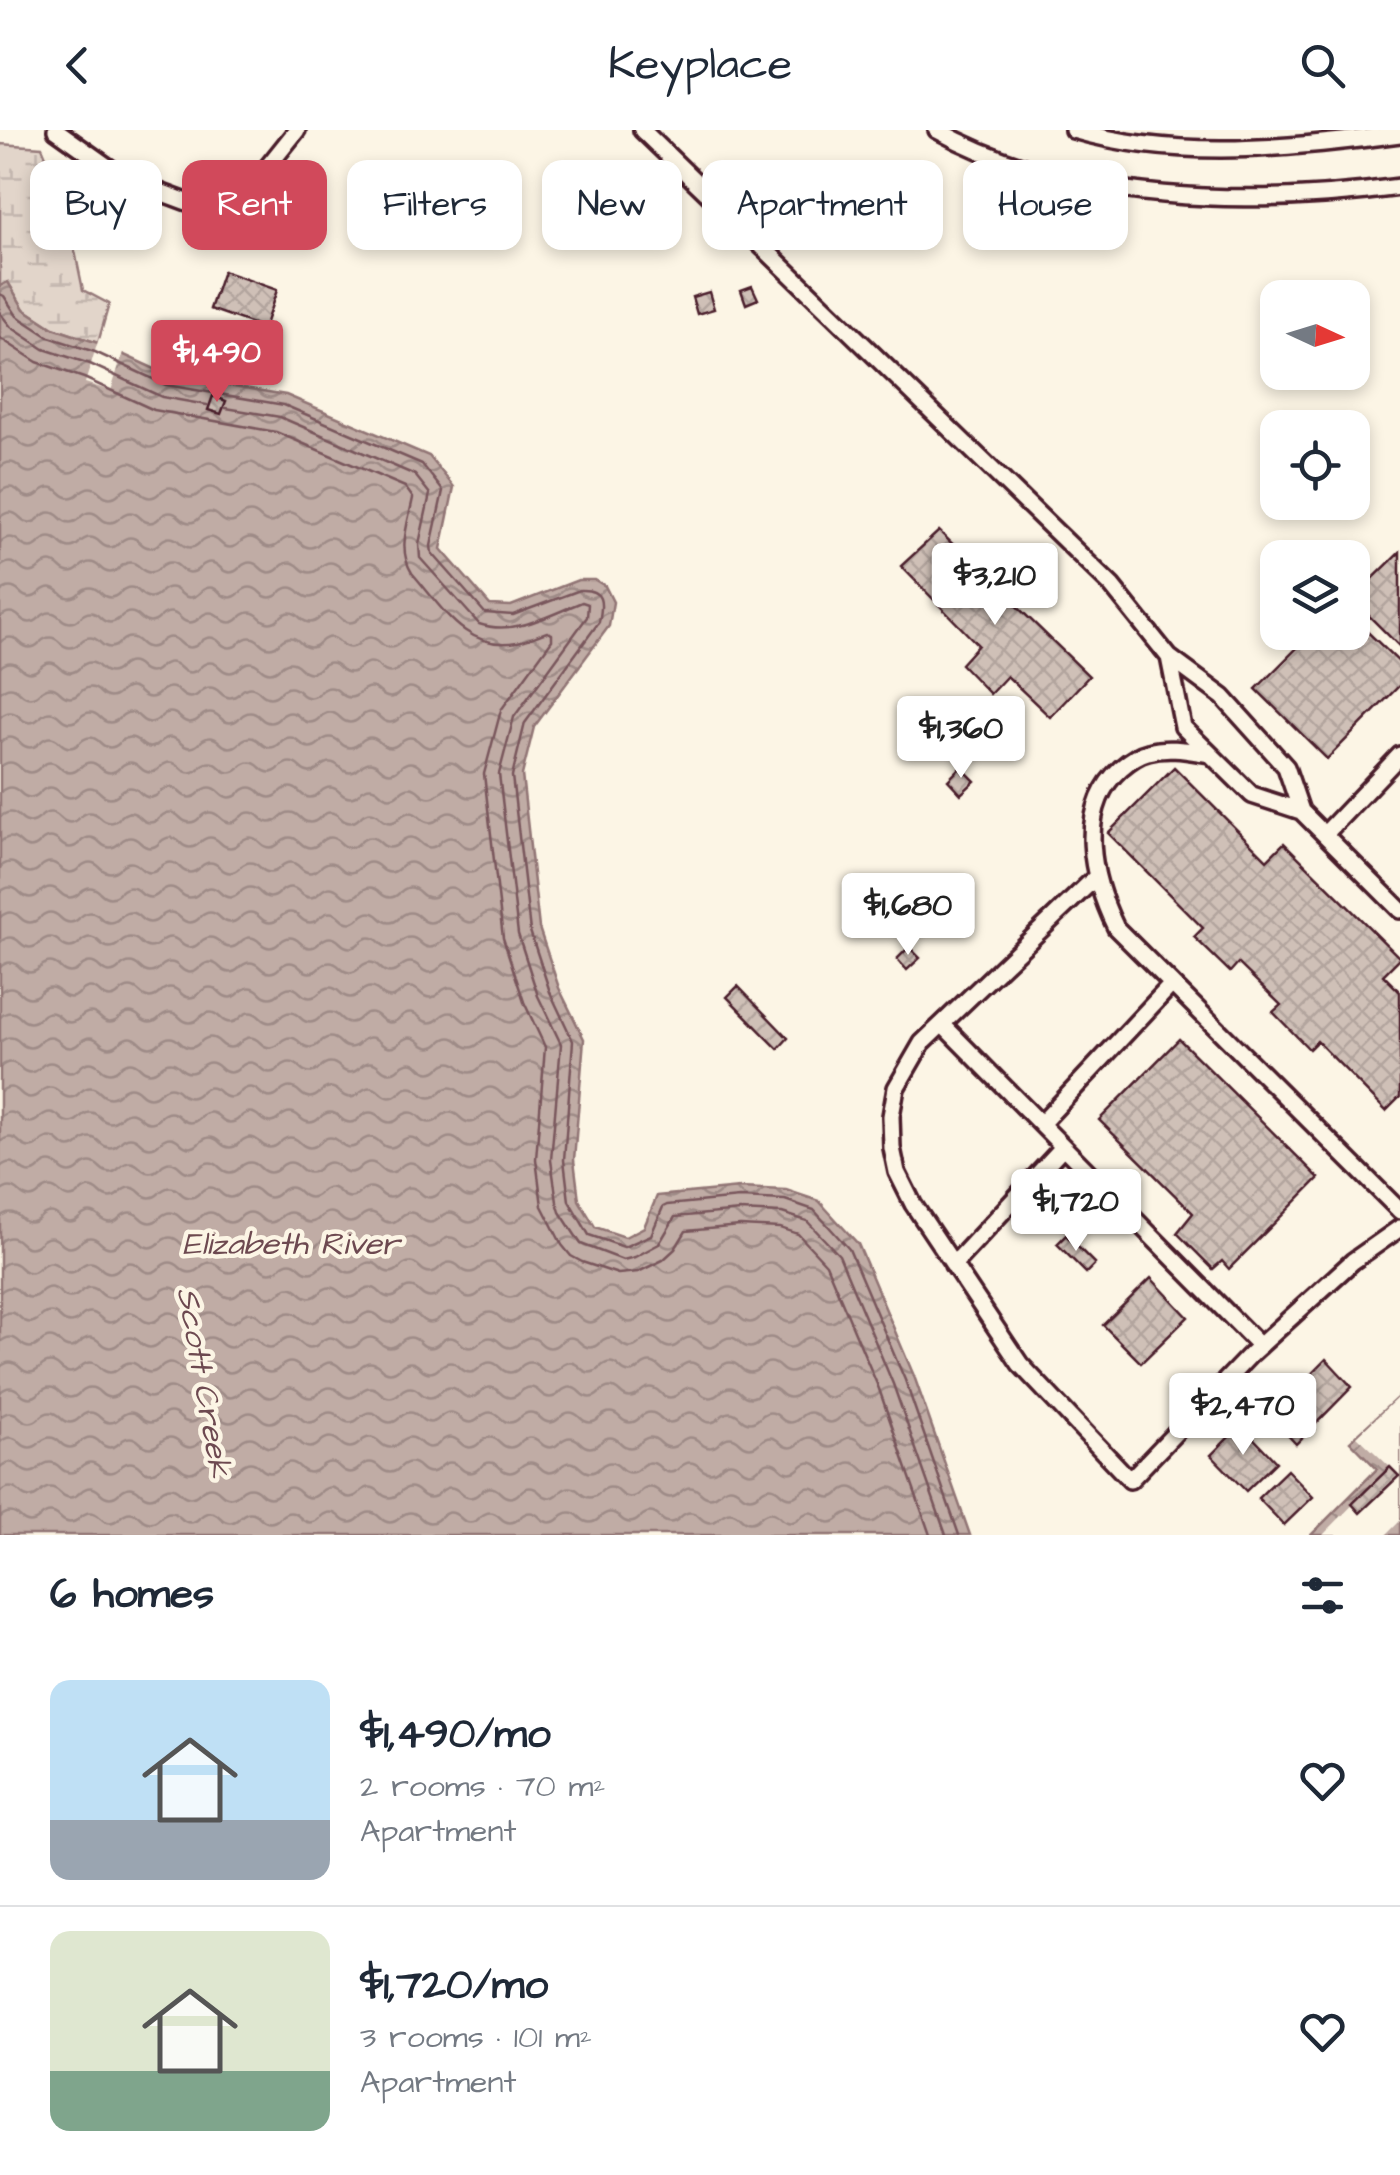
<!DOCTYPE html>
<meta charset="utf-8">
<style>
:root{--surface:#fff;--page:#f2f2f3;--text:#1f2937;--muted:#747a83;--line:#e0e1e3;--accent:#d1495b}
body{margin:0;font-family:"Architects Daughter",sans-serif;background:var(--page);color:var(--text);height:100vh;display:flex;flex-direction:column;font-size:38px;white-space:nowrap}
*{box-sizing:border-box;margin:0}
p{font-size:32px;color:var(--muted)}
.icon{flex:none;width:55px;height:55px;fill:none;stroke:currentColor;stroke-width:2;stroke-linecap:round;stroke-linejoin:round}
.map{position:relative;height:1405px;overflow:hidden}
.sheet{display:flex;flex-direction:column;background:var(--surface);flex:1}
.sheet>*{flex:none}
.banner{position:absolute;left:30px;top:30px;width:1340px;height:90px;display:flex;gap:20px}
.needle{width:65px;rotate:94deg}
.fabs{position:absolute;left:1260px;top:150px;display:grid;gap:20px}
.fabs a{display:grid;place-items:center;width:110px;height:110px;border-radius:20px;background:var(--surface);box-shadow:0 5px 15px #0003;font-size:50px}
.price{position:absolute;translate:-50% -85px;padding:0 22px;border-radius:10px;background:#fff;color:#222;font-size:32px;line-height:65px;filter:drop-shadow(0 2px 5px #0008)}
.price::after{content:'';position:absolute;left:50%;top:60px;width:30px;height:22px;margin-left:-15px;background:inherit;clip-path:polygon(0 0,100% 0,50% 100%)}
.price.on{background:var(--accent);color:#fff}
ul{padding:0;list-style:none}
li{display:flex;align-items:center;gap:30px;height:250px;padding:0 50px}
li+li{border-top:2px solid var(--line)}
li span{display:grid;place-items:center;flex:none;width:280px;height:200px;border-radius:20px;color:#555}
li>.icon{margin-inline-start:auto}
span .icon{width:120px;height:120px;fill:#fffc;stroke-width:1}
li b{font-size:42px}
h2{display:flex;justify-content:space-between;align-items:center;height:120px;padding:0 50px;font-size:42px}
.pill{padding:0 35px;border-radius:20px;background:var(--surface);box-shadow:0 5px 15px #0003;font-size:35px;line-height:90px}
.pill.on{background:var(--accent);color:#fff}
header{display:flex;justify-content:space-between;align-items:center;height:130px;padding:0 50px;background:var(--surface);font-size:45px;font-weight:600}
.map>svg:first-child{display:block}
.wetland{fill:url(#wetland-marsh);stroke:#967a7a;stroke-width:2.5}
.water{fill:url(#water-waves);stroke:#917474;stroke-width:2.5}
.pier{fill:#fcf5e5}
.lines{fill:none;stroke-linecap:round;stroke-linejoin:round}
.shore{stroke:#79575c;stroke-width:2.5}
.building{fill:url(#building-cross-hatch);stroke:#4a1f2b;stroke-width:2.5}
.service-casing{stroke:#4a1f2b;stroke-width:22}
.service{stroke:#fcf5e5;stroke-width:15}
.labels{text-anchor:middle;stroke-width:9;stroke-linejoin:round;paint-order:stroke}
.water-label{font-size:32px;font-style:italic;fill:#6d4950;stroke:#fcf5e5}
</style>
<header><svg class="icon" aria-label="back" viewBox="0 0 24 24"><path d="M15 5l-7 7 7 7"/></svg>Keyplace<svg class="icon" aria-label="search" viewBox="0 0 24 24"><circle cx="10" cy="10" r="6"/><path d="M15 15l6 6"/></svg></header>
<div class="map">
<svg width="1400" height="1405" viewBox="0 0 1400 1405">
<defs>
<pattern id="wetland-marsh" width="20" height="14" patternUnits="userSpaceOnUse" patternTransform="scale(2.5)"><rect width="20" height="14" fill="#e2d5ca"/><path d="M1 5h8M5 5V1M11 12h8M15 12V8" fill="none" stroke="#c3b6ae"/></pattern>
<pattern id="water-waves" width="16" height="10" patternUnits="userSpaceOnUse" patternTransform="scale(2.5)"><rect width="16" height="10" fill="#c0aca5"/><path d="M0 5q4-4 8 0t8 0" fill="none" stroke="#9e8b87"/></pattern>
<pattern id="building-cross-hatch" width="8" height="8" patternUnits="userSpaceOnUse" patternTransform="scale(2.5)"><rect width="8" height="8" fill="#cfc0b7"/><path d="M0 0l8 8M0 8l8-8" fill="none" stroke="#b3a59e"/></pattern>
</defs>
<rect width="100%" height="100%" fill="#fcf5e5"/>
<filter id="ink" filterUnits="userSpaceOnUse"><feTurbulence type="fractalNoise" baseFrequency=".01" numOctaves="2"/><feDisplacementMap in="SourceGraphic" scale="20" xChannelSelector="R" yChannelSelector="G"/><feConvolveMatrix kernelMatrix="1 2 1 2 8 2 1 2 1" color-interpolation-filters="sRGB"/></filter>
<g filter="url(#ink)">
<path class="wetland" d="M0 14 42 17 64 68 83 160 109 174 98 213 53 198 24 179 8 153 0 156Z"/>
<path class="water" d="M8 152 24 179 53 198 98 213 168 245 286 265 429 326 454 357 441 419 490 475 511 476 578 450H595L605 456 613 472 609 496 534 597 522 645 539 798 559 858 584 909 574 1030 579 1070 595 1097 625 1107 644 1097 657 1066 739 1058 786 1060 819 1071 858 1114 914 1246 970 1405H0V156Z
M1400 1265V1405H1311L1377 1339 1350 1311Z"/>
<path class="pier" d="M99 208 124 219 111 261 85 253Z
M1400 1265V1391L1386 1405H1323L1390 1337 1357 1306Z"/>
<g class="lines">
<path class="shore" d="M0 164 4 166 17 186 49 207 95 222 166 255 284 275 422 334 443 361 431 416 432 423 485 483 513 485 580 460C604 459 603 473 599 492L525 593 512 646 530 801 550 862 573 911 564 1030 569 1071 589 1105 624 1117 651 1105 663 1077 667 1075 739 1068 785 1070 814 1080 849 1119 905 1250 959 1405
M0 183 11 197 44 219 90 234 162 267 207 275
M0 208 37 232 84 248 154 280 276 302 405 357 413 368C408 394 397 419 412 443 442 477 466 522 517 512 527 511 537 505 547 502L552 504V510L501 580 484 644 503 808 524 872 545 917 536 1029 542 1076 562 1115 571 1126 582 1132 618 1144 638 1142 663 1130 675 1119 686 1101 740 1096 780 1098 798 1104 826 1134 879 1259 930 1405
M226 278 280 287 415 345 430 364 419 414 420 428 479 494C514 506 550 485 582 472L588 474 587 487 514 587 499 644 518 804 538 866 561 914 551 1030 557 1072 560 1082 581 1114 623 1130 635 1127 659 1114 675 1087 740 1081 782 1083 807 1091 839 1125 893 1254 946 1405"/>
</g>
<path class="building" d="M223 141 277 160 264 198 210 179Z
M752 156 758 169 746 174 741 160Z
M709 162 714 179 697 184 692 167Z
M213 266 226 271 221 284 208 280Z
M939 401 1089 546 1050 587 1007 546 990 564 961 534 978 515 901 436Z
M1400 422V517L1352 469Z
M1352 487 1400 533V555L1327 629 1256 559 1313 502H1352Z
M961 637 975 651 961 664 948 650Z
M1174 637 1267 730 1284 713 1400 828 1383 845 1400 862V967L1386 981 1317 911 1309 919 1273 882 1281 875 1238 833 1230 842 1194 807 1203 798 1108 703Z
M909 817 920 828 907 840 897 829Z
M738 856 788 908 778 919 727 867Z
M1179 909 1319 1048 1229 1139 1222 1131 1213 1139 1177 1103 1193 1083 1099 990Z
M1066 1105 1095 1134 1086 1143 1057 1114Z
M1151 1148 1188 1187 1141 1233 1103 1195Z
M1326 1229 1352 1257 1296 1314 1270 1286Z
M1241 1295 1276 1332 1246 1361 1211 1325Z
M1390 1337 1399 1346 1360 1383 1352 1374Z
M1287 1340 1313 1367 1284 1395 1258 1368Z"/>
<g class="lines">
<defs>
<path id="service" d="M56 0 125 49 187 72 226 65 265 40 297 0
M642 0 1112 456 1169 527 1223 567 1286 637 1301 681 1252 665 1183 597 1169 527
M937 0C1072 75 1251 77 1400 57
M1073 0C1179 31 1293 18 1400 4
M1210 624C1190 621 1169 616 1148 622 1139 624 1128 632 1121 638 1075 679 1092 749 1116 798L1400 1081
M1301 681 1400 780
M1325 704 1400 625
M1097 746 922 913 896 958 891 986 892 1018 897 1042 913 1074 1020 1234 1130 1350 1252 1223 1353 1131 1400 1098
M942 894 1260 1216
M1041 994 1172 854
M953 1135 1063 1017"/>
</defs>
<use href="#service" class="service-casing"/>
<use href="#service" class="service"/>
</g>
</g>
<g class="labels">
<g class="water-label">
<text x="291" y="1124">Elizabeth River</text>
<text transform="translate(205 1252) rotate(80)" y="11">Scott Creek</text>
</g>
</g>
</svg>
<div class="fabs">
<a><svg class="needle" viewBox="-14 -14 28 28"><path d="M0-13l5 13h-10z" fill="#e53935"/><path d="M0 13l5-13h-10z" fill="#747a83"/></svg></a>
<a><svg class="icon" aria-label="locate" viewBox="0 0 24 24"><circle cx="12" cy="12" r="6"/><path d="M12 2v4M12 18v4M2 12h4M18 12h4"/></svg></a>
<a><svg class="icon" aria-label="layers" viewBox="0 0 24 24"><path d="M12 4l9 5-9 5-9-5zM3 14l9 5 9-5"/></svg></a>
</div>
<b class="price on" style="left:217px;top:275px">$1,490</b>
<b class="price" style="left:995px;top:498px">$3,210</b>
<b class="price" style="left:961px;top:651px">$1,360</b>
<b class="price" style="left:908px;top:828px">$1,680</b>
<b class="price" style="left:1076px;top:1124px">$1,720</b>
<b class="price" style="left:1243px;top:1328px">$2,470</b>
<div class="banner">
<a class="pill">Buy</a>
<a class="pill on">Rent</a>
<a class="pill">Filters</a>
<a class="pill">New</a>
<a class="pill">Apartment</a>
<a class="pill">House</a>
</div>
</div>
<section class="sheet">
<h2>6 homes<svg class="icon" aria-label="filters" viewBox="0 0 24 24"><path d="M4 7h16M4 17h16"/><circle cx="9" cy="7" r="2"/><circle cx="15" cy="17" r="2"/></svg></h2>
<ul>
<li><span style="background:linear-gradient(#bfe0f5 70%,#9aa5b1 0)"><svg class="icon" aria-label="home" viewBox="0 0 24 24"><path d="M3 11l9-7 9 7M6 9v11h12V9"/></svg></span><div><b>$1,490/mo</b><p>2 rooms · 70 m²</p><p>Apartment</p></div><svg class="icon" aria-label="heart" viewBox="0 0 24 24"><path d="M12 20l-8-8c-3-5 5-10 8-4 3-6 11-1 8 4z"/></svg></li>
<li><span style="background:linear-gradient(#dfe7d0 70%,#7fa58c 0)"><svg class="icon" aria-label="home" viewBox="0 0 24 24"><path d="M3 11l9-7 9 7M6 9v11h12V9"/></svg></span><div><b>$1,720/mo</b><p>3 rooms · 101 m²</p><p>Apartment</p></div><svg class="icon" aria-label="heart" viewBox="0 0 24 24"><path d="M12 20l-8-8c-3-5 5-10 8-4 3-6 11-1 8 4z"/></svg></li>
</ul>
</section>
